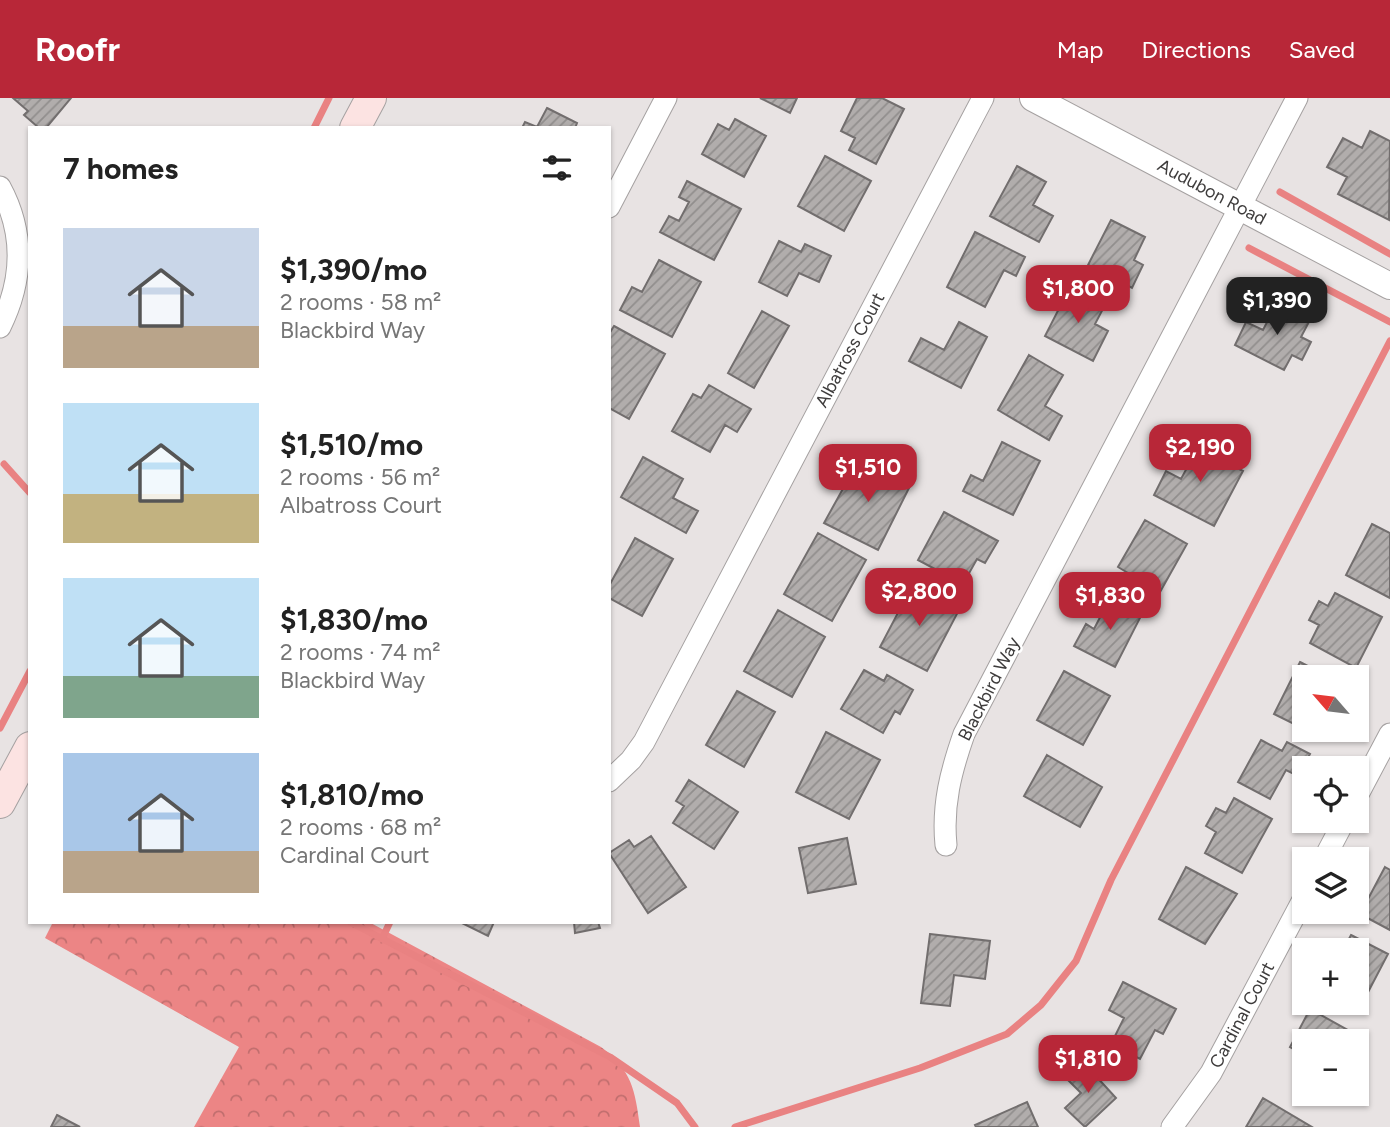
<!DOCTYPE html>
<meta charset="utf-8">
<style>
:root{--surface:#fff;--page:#f2f2f2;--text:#222;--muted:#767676;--accent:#b82738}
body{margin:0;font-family:Figtree,sans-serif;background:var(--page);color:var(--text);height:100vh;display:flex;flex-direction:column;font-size:26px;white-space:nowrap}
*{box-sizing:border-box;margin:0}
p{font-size:23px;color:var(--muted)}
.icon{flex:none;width:38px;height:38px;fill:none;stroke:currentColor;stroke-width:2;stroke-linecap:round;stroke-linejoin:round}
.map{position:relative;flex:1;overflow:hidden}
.details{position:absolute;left:28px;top:28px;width:583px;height:798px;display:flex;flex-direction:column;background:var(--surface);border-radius:0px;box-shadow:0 2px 5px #0004}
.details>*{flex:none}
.needle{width:46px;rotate:298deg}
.controls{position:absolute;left:1292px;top:567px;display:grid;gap:14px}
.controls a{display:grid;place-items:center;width:77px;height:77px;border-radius:0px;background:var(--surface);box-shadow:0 2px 5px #0004;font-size:35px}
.price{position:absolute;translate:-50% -60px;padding:0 16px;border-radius:14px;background:var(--accent);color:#fff;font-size:23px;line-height:46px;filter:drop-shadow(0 2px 4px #0008)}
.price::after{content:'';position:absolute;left:50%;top:42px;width:21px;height:16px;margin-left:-10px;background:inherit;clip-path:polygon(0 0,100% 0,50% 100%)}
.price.on{background:#222;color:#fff}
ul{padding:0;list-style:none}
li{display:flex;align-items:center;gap:21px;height:175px;padding:0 35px}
li span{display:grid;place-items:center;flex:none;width:196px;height:140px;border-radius:0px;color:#555}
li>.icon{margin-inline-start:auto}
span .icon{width:84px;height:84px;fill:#fffc;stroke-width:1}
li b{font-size:30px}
h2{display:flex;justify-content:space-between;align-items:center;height:84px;padding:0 35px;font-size:30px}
header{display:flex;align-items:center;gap:42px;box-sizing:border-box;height:98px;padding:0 35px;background:var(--accent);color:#fff}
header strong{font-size:33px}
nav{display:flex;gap:38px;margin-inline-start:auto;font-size:24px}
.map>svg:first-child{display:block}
.forest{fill:url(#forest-crowns)}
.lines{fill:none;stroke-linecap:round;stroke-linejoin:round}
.stream{stroke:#e98282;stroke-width:7}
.building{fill:url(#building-hatch);stroke:#726e6e;stroke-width:2}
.minor-casing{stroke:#a5a1a1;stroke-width:23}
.tertiary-casing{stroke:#a5a1a1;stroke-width:28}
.secondary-casing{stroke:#a5a1a1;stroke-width:32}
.minor{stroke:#fff;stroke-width:21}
.tertiary{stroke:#fff;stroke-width:26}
.secondary{stroke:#fce3e2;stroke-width:30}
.labels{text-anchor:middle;stroke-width:5;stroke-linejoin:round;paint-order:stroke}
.street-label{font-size:18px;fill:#3e3c3c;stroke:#fff}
</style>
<header>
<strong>Roofr</strong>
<nav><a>Map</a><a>Directions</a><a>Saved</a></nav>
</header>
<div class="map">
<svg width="1390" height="1029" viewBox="0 0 1390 1029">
<defs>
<pattern id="forest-crowns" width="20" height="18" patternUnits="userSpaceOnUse" patternTransform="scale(1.75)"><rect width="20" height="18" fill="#ec8585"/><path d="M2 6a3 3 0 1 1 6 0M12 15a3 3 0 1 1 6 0" fill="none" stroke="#c16e6e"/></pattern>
<pattern id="building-hatch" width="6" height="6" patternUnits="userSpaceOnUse" patternTransform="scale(1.75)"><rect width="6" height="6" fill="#b1adac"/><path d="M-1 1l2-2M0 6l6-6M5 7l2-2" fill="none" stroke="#918e8d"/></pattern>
</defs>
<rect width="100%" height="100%" fill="#e8e3e3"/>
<path class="forest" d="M53 824H369L601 949C632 972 635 992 640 1029H194L239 949 45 840Z"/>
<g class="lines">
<path class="stream" d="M314 30 329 0
M1280 94 1390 156
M1249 150 1390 224
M4 366 30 395
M0 630 30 573
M350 824 610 959 677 1005 695 1029
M382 841 390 824
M735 1029 920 970 1007 936 1041 907 1076 863 1111 782 1390 243"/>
</g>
<path class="building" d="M13 0H71L46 30H39L24 17 28 13Z
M760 0H797L790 15Z
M857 0H882L904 11 876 66 849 52 855 40 841 33Z
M547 10 577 25 575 30H522L525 24 537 29Z
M735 21 766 38 744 79 702 56 718 26 729 32Z
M1370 33 1390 43 1389 122 1338 96 1347 79 1327 69 1343 40 1362 50Z
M825 58 871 83 844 133 798 108Z
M1017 68 1046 84 1033 107 1053 118 1039 144 990 118Z
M687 83 741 111 714 162 660 134 669 118 679 123 689 104 679 99Z
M1111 122 1145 139 1134 162 1143 167 1132 190 1088 167Z
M975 134 1025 159 1016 178 1004 172 985 209 947 189Z
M779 143 801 154 805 146 831 158 819 184 799 175 787 198 759 184Z
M659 162 701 184 672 239 620 212 632 189 642 194Z
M1070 189 1105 207 1095 226 1108 233 1093 263 1045 238Z
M1278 203 1311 220 1301 239 1311 244 1302 262 1292 257 1284 272 1235 247 1246 224 1263 232Z
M762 213 789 228 754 290 728 275Z
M959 224 987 239 961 290 909 263 921 240 944 252Z
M614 228 665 256 629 321 609 310V236Z
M1029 257 1063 277 1045 308 1062 318 1049 342 998 312Z
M709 287 751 311 737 334 725 327 710 354 672 333 693 296 701 300Z
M1184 342 1243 373 1214 428 1154 397 1166 373 1181 381 1188 368 1174 361Z
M1002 344 1040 363 1013 417 963 393 971 377 983 383Z
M643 359 683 381 673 400 698 413 686 435 621 399Z
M860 360 911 386 878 452 824 425Z
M944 414 998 443 985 465 977 461 963 486 918 462Z
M1145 422 1187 446 1160 494 1118 469Z
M1372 426 1390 435V500L1346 477Z
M818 435 866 462 832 523 784 496Z
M635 440 673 461 642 518 609 500V488Z
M912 488 959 512 927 573 880 549Z
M1335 495 1382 519 1356 570 1310 545 1319 527 1309 522 1319 503 1328 508Z
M1111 498 1143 514 1115 569 1074 548 1086 526 1094 531Z
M778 512 825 539 792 599 744 573Z
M1300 564 1329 579H1304V631L1274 616Z
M864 572 884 583 887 577 913 592 900 616 895 613 883 635 841 611Z
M1064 573 1110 598 1083 647 1037 622Z
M737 593 775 614 744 669 706 647Z
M826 634 880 662 849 721 796 694Z
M1261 642 1282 653 1287 644 1310 656 1298 678 1286 672 1270 701 1238 684Z
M1047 657 1102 689 1080 729 1024 698Z
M689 682 738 714 714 751 673 725 684 708 676 703Z
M1234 700 1272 721 1242 775 1205 755 1216 734 1206 728 1216 710 1226 715Z
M651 738 686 789 648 815 609 755 629 742 634 749Z
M847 740 856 786 808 795 799 750Z
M1186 769 1237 796 1205 846 1159 821Z
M1385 769 1390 772V832L1360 816Z
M460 824H494L488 838Z
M574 824H598L600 830 575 835Z
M930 836 990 843 985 881 954 877 950 908 921 905Z
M1351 837 1388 856 1364 902 1356 898V852H1343Z
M1123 884 1176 911 1163 936 1155 932 1140 961 1111 946 1124 920 1109 912Z
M1310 911 1357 937 1353 943H1304V970L1297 966 1303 956 1290 949Z
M1083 964 1116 1000 1085 1029 1065 1010 1081 995 1066 980Z
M1263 1000 1312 1029H1246Z
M1027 1004 1038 1029H976L975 1027Z
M57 1017 80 1029H51Z"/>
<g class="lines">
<defs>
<path id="minor" d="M0 89C25 135 23 183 0 229
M609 109 666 0
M609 683 631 662 644 644 983 0
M1356 700 1390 636
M946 747C942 707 951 673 964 636L1297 0
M1324 761 1344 723
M1172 1029 1211 975 1304 800"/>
<path id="tertiary" d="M1033 0 1390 188"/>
<path id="secondary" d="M355 30 371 0
M0 705 30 649"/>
</defs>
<use href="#minor" class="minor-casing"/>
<use href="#tertiary" class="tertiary-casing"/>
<use href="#secondary" class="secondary-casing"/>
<use href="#minor" class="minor"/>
<use href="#tertiary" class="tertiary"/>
<use href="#secondary" class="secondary"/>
</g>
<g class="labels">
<g class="street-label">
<text transform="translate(1212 94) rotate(28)" y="6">Audubon Road</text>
<text transform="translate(850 252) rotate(-62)" y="6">Albatross Court</text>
<text transform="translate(989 591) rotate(-63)" y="6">Blackbird Way</text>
<text transform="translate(1242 917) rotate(-62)" y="6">Cardinal Court</text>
</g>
</g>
</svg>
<div class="controls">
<a><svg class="needle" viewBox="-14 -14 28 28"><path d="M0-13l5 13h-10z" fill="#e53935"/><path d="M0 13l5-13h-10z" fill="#767676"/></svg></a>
<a><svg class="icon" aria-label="locate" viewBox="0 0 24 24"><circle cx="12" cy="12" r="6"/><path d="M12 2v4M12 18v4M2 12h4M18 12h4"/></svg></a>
<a><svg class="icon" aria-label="layers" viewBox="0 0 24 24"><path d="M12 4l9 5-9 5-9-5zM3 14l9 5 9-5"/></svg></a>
<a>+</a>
<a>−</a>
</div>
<b class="price" style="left:1078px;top:227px">$1,800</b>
<b class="price on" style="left:1277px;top:239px">$1,390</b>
<b class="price" style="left:1200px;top:386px">$2,190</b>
<b class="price" style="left:868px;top:406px">$1,510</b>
<b class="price" style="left:919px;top:530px">$2,800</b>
<b class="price" style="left:1110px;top:534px">$1,830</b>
<b class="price" style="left:1088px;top:997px">$1,810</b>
<section class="details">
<h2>7 homes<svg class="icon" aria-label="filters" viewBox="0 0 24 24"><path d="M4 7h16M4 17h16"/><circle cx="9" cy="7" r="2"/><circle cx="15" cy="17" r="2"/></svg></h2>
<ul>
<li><span style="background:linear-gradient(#c9d6e8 70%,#b9a48a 0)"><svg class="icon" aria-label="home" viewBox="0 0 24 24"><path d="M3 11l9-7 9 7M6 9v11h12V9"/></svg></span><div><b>$1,390/mo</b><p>2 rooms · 58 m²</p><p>Blackbird Way</p></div></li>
<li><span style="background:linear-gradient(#bfe0f5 65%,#c2b280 0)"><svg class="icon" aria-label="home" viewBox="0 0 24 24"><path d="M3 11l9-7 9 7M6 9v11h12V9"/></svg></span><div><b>$1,510/mo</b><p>2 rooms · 56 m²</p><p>Albatross Court</p></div></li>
<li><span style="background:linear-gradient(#bfe0f5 70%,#7fa58c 0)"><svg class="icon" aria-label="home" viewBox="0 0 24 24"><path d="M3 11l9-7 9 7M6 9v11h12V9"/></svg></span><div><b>$1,830/mo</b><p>2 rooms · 74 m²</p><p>Blackbird Way</p></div></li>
<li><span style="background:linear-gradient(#a9c7e8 70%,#b9a48a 0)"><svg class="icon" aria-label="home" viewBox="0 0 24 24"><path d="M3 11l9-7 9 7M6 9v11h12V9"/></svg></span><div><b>$1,810/mo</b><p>2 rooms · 68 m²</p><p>Cardinal Court</p></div></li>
</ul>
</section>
</div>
